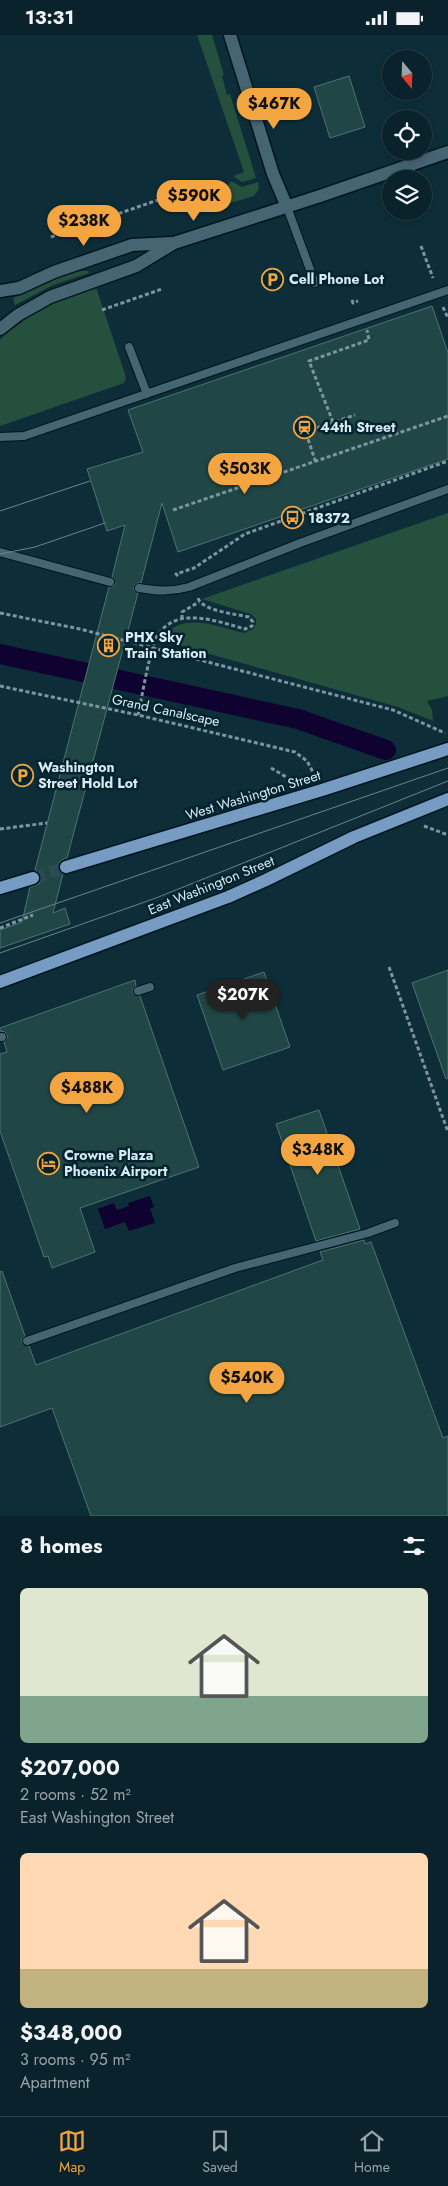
<!DOCTYPE html>
<meta charset="utf-8">
<style>
:root{--surface:#0a222b;--page:#132a33;--text:#f1f3f6;--muted:#99a4a9;--line:#2a3f47;--accent:#f2a541}
body{margin:0;font-family:Jost,sans-serif;background:var(--page);color:var(--text);height:100vh;display:flex;flex-direction:column;font-size:19px;white-space:nowrap}
*{box-sizing:border-box;margin:0}
p{font-size:16px;color:var(--muted)}
.icon{flex:none;width:28px;height:28px;fill:none;stroke:currentColor;stroke-width:2;stroke-linecap:round;stroke-linejoin:round}
.map{position:relative;height:1481px;overflow:hidden}
.panel{display:flex;flex-direction:column;background:var(--surface);flex:1}
.panel>*{flex:none}
.needle{width:32px;rotate:161deg}
.controls{position:absolute;left:382px;top:15px;display:grid;gap:10px}
.controls a{display:grid;place-items:center;width:50px;height:50px;border-radius:50%;background:var(--surface);box-shadow:0 2px 8px #0003,0 0 0 1px var(--line);font-size:25px}
.price{position:absolute;translate:-50% -42px;padding:0 11px;border-radius:18px;background:var(--accent);color:#111;font-size:16px;line-height:32px;filter:drop-shadow(0 1px 2px #0008)}
.price::after{content:'';position:absolute;left:50%;top:30px;width:15px;height:11px;margin-left:-8px;background:inherit;clip-path:polygon(0 0,100% 0,50% 100%)}
.price.active{background:#222;color:#fff}
ul{padding:0;list-style:none}
li{display:grid;align-content:center;gap:10px;height:265px;padding:0 20px}
li span{display:grid;place-items:center;height:155px;border-radius:8px;color:#555}
li>.icon{margin-inline-start:auto}
span .icon{width:90px;height:90px;fill:#fffc;stroke-width:1}
li b{font-size:21px}
h2{display:flex;justify-content:space-between;align-items:center;height:60px;padding:0 20px;font-size:21px}
.status{display:flex;justify-content:space-between;align-items:center;height:35px;padding:0 25px;background:var(--surface);direction:ltr}
.status svg{height:14px;fill:currentColor}
.tabs{display:flex;justify-content:space-around;align-items:center;height:70px;border-top:1px solid var(--line);background:var(--surface);font-size:14px;color:var(--muted)}
.tabs a{display:grid;justify-items:center;gap:2px}
.tabs .active{color:var(--accent)}
.map>svg:first-child{display:block}
.green{fill:#25503d}
.water{fill:#100230}
.lines{fill:none;stroke-linecap:round;stroke-linejoin:round}
.canal{stroke:#100230;stroke-width:20}
.building{fill:#214646;stroke:#4d7373}
.primary-tunnel{stroke:#2b4a55;stroke-width:12;stroke-dasharray:12 6;stroke-linecap:butt}
.service-casing{stroke:#00151d;stroke-width:10}
.minor-casing{stroke:#00151d;stroke-width:15}
.primary-casing{stroke:#00151d;stroke-width:15}
.path{stroke:#7c959e;stroke-width:3;stroke-dasharray:4 2.5;stroke-linecap:butt}
.service{stroke:#456572;stroke-width:8}
.minor{stroke:#456572;stroke-width:12}
.primary{stroke:#769cc3;stroke-width:12}
.tram{stroke:#69838d;stroke-width:1}
.labels{text-anchor:middle;stroke-width:5;stroke-linejoin:round;paint-order:stroke}
.poi-label{font-size:14px;font-weight:bold;fill:#d8eaf2;stroke:#03242f;text-anchor:start}
.street-label{font-size:14px;fill:#d8eaf2;stroke:#03242f}
</style>
<div class="status"><b>13:31</b><svg viewBox="0 0 49 12"><path d="M0 12V9h3v3zM5 12V6h3v6zM10 12V3h3v9zM15 12V0h3v12zM26 1h20v11H26zM47 4h2v5h-2z"/></svg></div>
<div class="map">
<svg width="448" height="1481" viewBox="0 0 448 1481">
<rect width="100%" height="100%" fill="#0d2e39"/>
<path class="green" d="M197 0H212L224 40 222 41 227 60 230 59 256 143 242 147 233 141 244 137Z
M231 146 242 152 258 147 259 154 254 161 230 168C225 161 226 152 231 146Z
M81 236H88L89 238 53 250 15 270 13 263 62 240Z
M96 252 126 342 124 348 0 391V305C24 275 61 265 96 252Z
M448 478V661L427 666 432 675 433 686 398 672 160 605C182 575 214 591 244 598L253 594 256 589V584L251 579 202 564Z"/>
<path class="water" d="M150 1161 154 1172 150 1174 155 1188 129 1196 125 1187 105 1194 98 1174 114 1168 117 1175 129 1171 128 1168Z"/>
<g class="lines">
<path class="canal" d="M0 619 298 684 386 715"/>
</g>
<path class="building" d="M349 41 365 92 330 103 314 52Z
M432 271 448 318V424L178 517 162 468 141 548H137L134 552V555L138 558 67 823 60 826 58 831V835L63 839 53 878 65 873 70 889 0 913V895L22 887 30 852 39 849 41 845V840L35 835 109 552 114 551 115 548 112 542 125 490 107 496 87 434 143 417 128 375Z
M448 935V1043L446 1044 412 948Z
M264 937 290 1012 223 1035 197 960Z
M135 945 136 951 133 954V958L140 961 199 1132 80 1173 95 1217 52 1233 48 1221 44 1222 0 1096V1019L7 1017 4 1007 8 1002 5 997 0 996V993Z
M319 1075 360 1194 316 1206 276 1089Z
M364 1205 365 1209 371 1207 443 1403 448 1401V1481H91L52 1373 0 1392V1237L2 1236 25 1301 22 1304V1308L29 1311 36 1330 323 1225 320 1217Z"/>
<g class="lines">
<path class="primary-tunnel" d="M33 843 66 832"/>
<defs>
<path id="service" d="M287 172 315 248
M129 312 147 359
M0 402 24 401 448 255
M0 517 110 547
M139 553C157 556 171 557 189 552L300 508 448 454
M138 956 150 952
M0 1002H2
M27 1306 235 1233 368 1198 395 1188"/>
<path id="minor" d="M230 0 273 139 287 172
M0 256 19 253 54 237 132 210 171 208
M0 294 18 280 50 262 136 231 174 208 320 161 448 117"/>
<path id="primary" d="M66 832 322 755 448 714
M0 853 33 843
M0 947 228 862 266 845 354 802 448 764"/>
</defs>
<use href="#service" class="service-casing"/>
<use href="#minor" class="minor-casing"/>
<use href="#primary" class="primary-casing"/>
<path class="path" d="M51 202 207 148
M421 211 433 243
M352 265 353 268 358 266
M443 272 448 283
M102 275 162 254
M333 387 309 326 369 305 367 295
M304 392 316 428
M311 395 355 380
M173 475 448 381
M178 541 176 539 194 533 245 499 448 426
M0 578 80 594 393 675 445 698
M182 584V577L199 567
M0 651 138 680 295 717 307 726 315 741
M138 680C142 663 150 610 159 598 166 589 177 583 189 583 207 582 227 589 245 594L252 591 253 587 249 582C236 579 202 576 198 563
M271 733 288 743H302
M424 791 448 800
M0 794 47 788
M0 893 33 880
M389 932 448 1097"/>
<use href="#service" class="service"/>
<use href="#minor" class="minor"/>
<use href="#primary" class="primary"/>
<path class="tram" d="M0 476 90 446
M0 519 35 512 105 488
M0 888 448 733
M0 918 156 863 448 746"/>
</g>
<defs>
<symbol id="parking-ring" viewBox="-11 -11 22 22"><circle r="9.5" fill="#03242f" stroke="#f2a541" stroke-width="1.5"/><path d="M-3.5-5.5H1a3.5 3.5 0 0 1 0 7H-1V5.5H-3.5ZM-1-3.4V-.6H.8a1.4 1.4 0 0 0 0-2.8Z" fill="#f2a541"/></symbol>
<symbol id="station-ring" viewBox="-11 -11 22 22"><circle r="9.5" fill="#03242f" stroke="#f2a541" stroke-width="1.5"/><path d="M-3-6H3Q5-6 5-4V2Q5 4 3 4L4.5 6H3L1.5 4h-3L-3 6H-4.5L-3 4Q-5 4-5 2V-4Q-5-6-3-6ZM-3.5-4v3h7v-3ZM-3.5 1v1.5H-2V1ZM2 1v1.5H3.5V1Z" fill="#f2a541"/></symbol>
<symbol id="bus-ring" viewBox="-11 -11 22 22"><circle r="9.5" fill="#03242f" stroke="#f2a541" stroke-width="1.5"/><path d="M-5-6H5V4H4V6H2V4H-2V6H-4V4H-5ZM-3.5-4V0h7V-4ZM-3.5 1.2v1.5H-2V1.2ZM2 1.2v1.5H3.5V1.2Z" fill="#f2a541"/></symbol>
<symbol id="building-ring" viewBox="-11 -11 22 22"><circle r="9.5" fill="#03242f" stroke="#f2a541" stroke-width="1.5"/><path d="M-4-6H4V6H1V3H-1V6H-4ZM-2.5-4.3h1.7v1.8h-1.7ZM.8-4.3h1.7v1.8H.8ZM-2.5-1h1.7V.8h-1.7ZM.8-1h1.7V.8H.8Z" fill="#f2a541"/></symbol>
<symbol id="hotel-ring" viewBox="-11 -11 22 22"><circle r="9.5" fill="#03242f" stroke="#f2a541" stroke-width="1.5"/><path d="M-6-4.5h1.5V1H6V5H4.5V3h-9V5H-6ZM-4 0a1.8 1.8 0 1 1 3.6 0ZM.5 0V-2.5h3Q6-2.5 6 0Z" fill="#f2a541"/></symbol>
</defs>
<g fill-rule="evenodd">
<use href="#parking-ring" x="260" y="232" width="25" height="25"/>
<use href="#station-ring" x="292" y="380" width="25" height="25"/>
<use href="#bus-ring" x="280" y="470" width="25" height="25"/>
<use href="#building-ring" x="96" y="598" width="25" height="25"/>
<use href="#parking-ring" x="10" y="728" width="25" height="25"/>
<use href="#hotel-ring" x="36" y="1116" width="25" height="25"/>
</g>
<g class="labels">
<g class="poi-label">
<text x="289" y="249">Cell Phone Lot</text>
<text x="320" y="397">44th Street</text>
<text x="308" y="488">18372</text>
<text x="125" y="607">PHX Sky<tspan x="125" dy="16">Train Station</tspan></text>
<text x="38" y="737">Washington<tspan x="38" dy="16">Street Hold Lot</tspan></text>
<text x="64" y="1125">Crowne Plaza<tspan x="64" dy="16">Phoenix Airport</tspan></text>
</g>
<g class="street-label">
<text transform="translate(166 675) rotate(12)" y="5">Grand Canalscape</text>
<text transform="translate(253 760) rotate(-17)" y="5">West Washington Street</text>
<text transform="translate(211 850) rotate(-22)" y="5">East Washington Street</text>
</g>
</g>
</svg>
<div class="controls">
<a><svg class="needle" viewBox="-14 -14 28 28"><path d="M0-13l5 13h-10z" fill="#e53935"/><path d="M0 13l5-13h-10z" fill="#99a4a9"/></svg></a>
<a><svg class="icon" aria-label="locate" viewBox="0 0 24 24"><circle cx="12" cy="12" r="6"/><path d="M12 2v4M12 18v4M2 12h4M18 12h4"/></svg></a>
<a><svg class="icon" aria-label="layers" viewBox="0 0 24 24"><path d="M12 4l9 5-9 5-9-5zM3 14l9 5 9-5"/></svg></a>
</div>
<b class="price" style="left:274px;top:95px">$467K</b>
<b class="price" style="left:194px;top:187px">$590K</b>
<b class="price" style="left:84px;top:212px">$238K</b>
<b class="price" style="left:245px;top:460px">$503K</b>
<b class="price active" style="left:243px;top:986px">$207K</b>
<b class="price" style="left:87px;top:1079px">$488K</b>
<b class="price" style="left:318px;top:1141px">$348K</b>
<b class="price" style="left:247px;top:1369px">$540K</b>
</div>
<section class="panel">
<h2>8 homes<svg class="icon" aria-label="filters" viewBox="0 0 24 24"><path d="M4 7h16M4 17h16"/><circle cx="9" cy="7" r="2"/><circle cx="15" cy="17" r="2"/></svg></h2>
<ul>
<li><span style="background:linear-gradient(#dfe7d0 70%,#7fa58c 0)"><svg class="icon" aria-label="home" viewBox="0 0 24 24"><path d="M3 11l9-7 9 7M6 9v11h12V9"/></svg></span><div><b>$207,000</b><p>2 rooms · 52 m²</p><p>East Washington Street</p></div></li>
<li><span style="background:linear-gradient(#ffd9b3 75%,#c2b280 0)"><svg class="icon" aria-label="home" viewBox="0 0 24 24"><path d="M3 11l9-7 9 7M6 9v11h12V9"/></svg></span><div><b>$348,000</b><p>3 rooms · 95 m²</p><p>Apartment</p></div></li>
</ul>
</section>
<nav class="tabs">
<a class="active"><svg class="icon" aria-label="map" viewBox="0 0 24 24"><path d="M3 6l6-2 6 2 6-2v14l-6 2-6-2-6 2zM9 4v14M15 6v14"/></svg>Map</a>
<a><svg class="icon" aria-label="saved" viewBox="0 0 24 24"><path d="M7 4h10v16l-5-4-5 4z"/></svg>Saved</a>
<a><svg class="icon" aria-label="home" viewBox="0 0 24 24"><path d="M3 11l9-7 9 7M6 9v11h12V9"/></svg>Home</a>
</nav>
